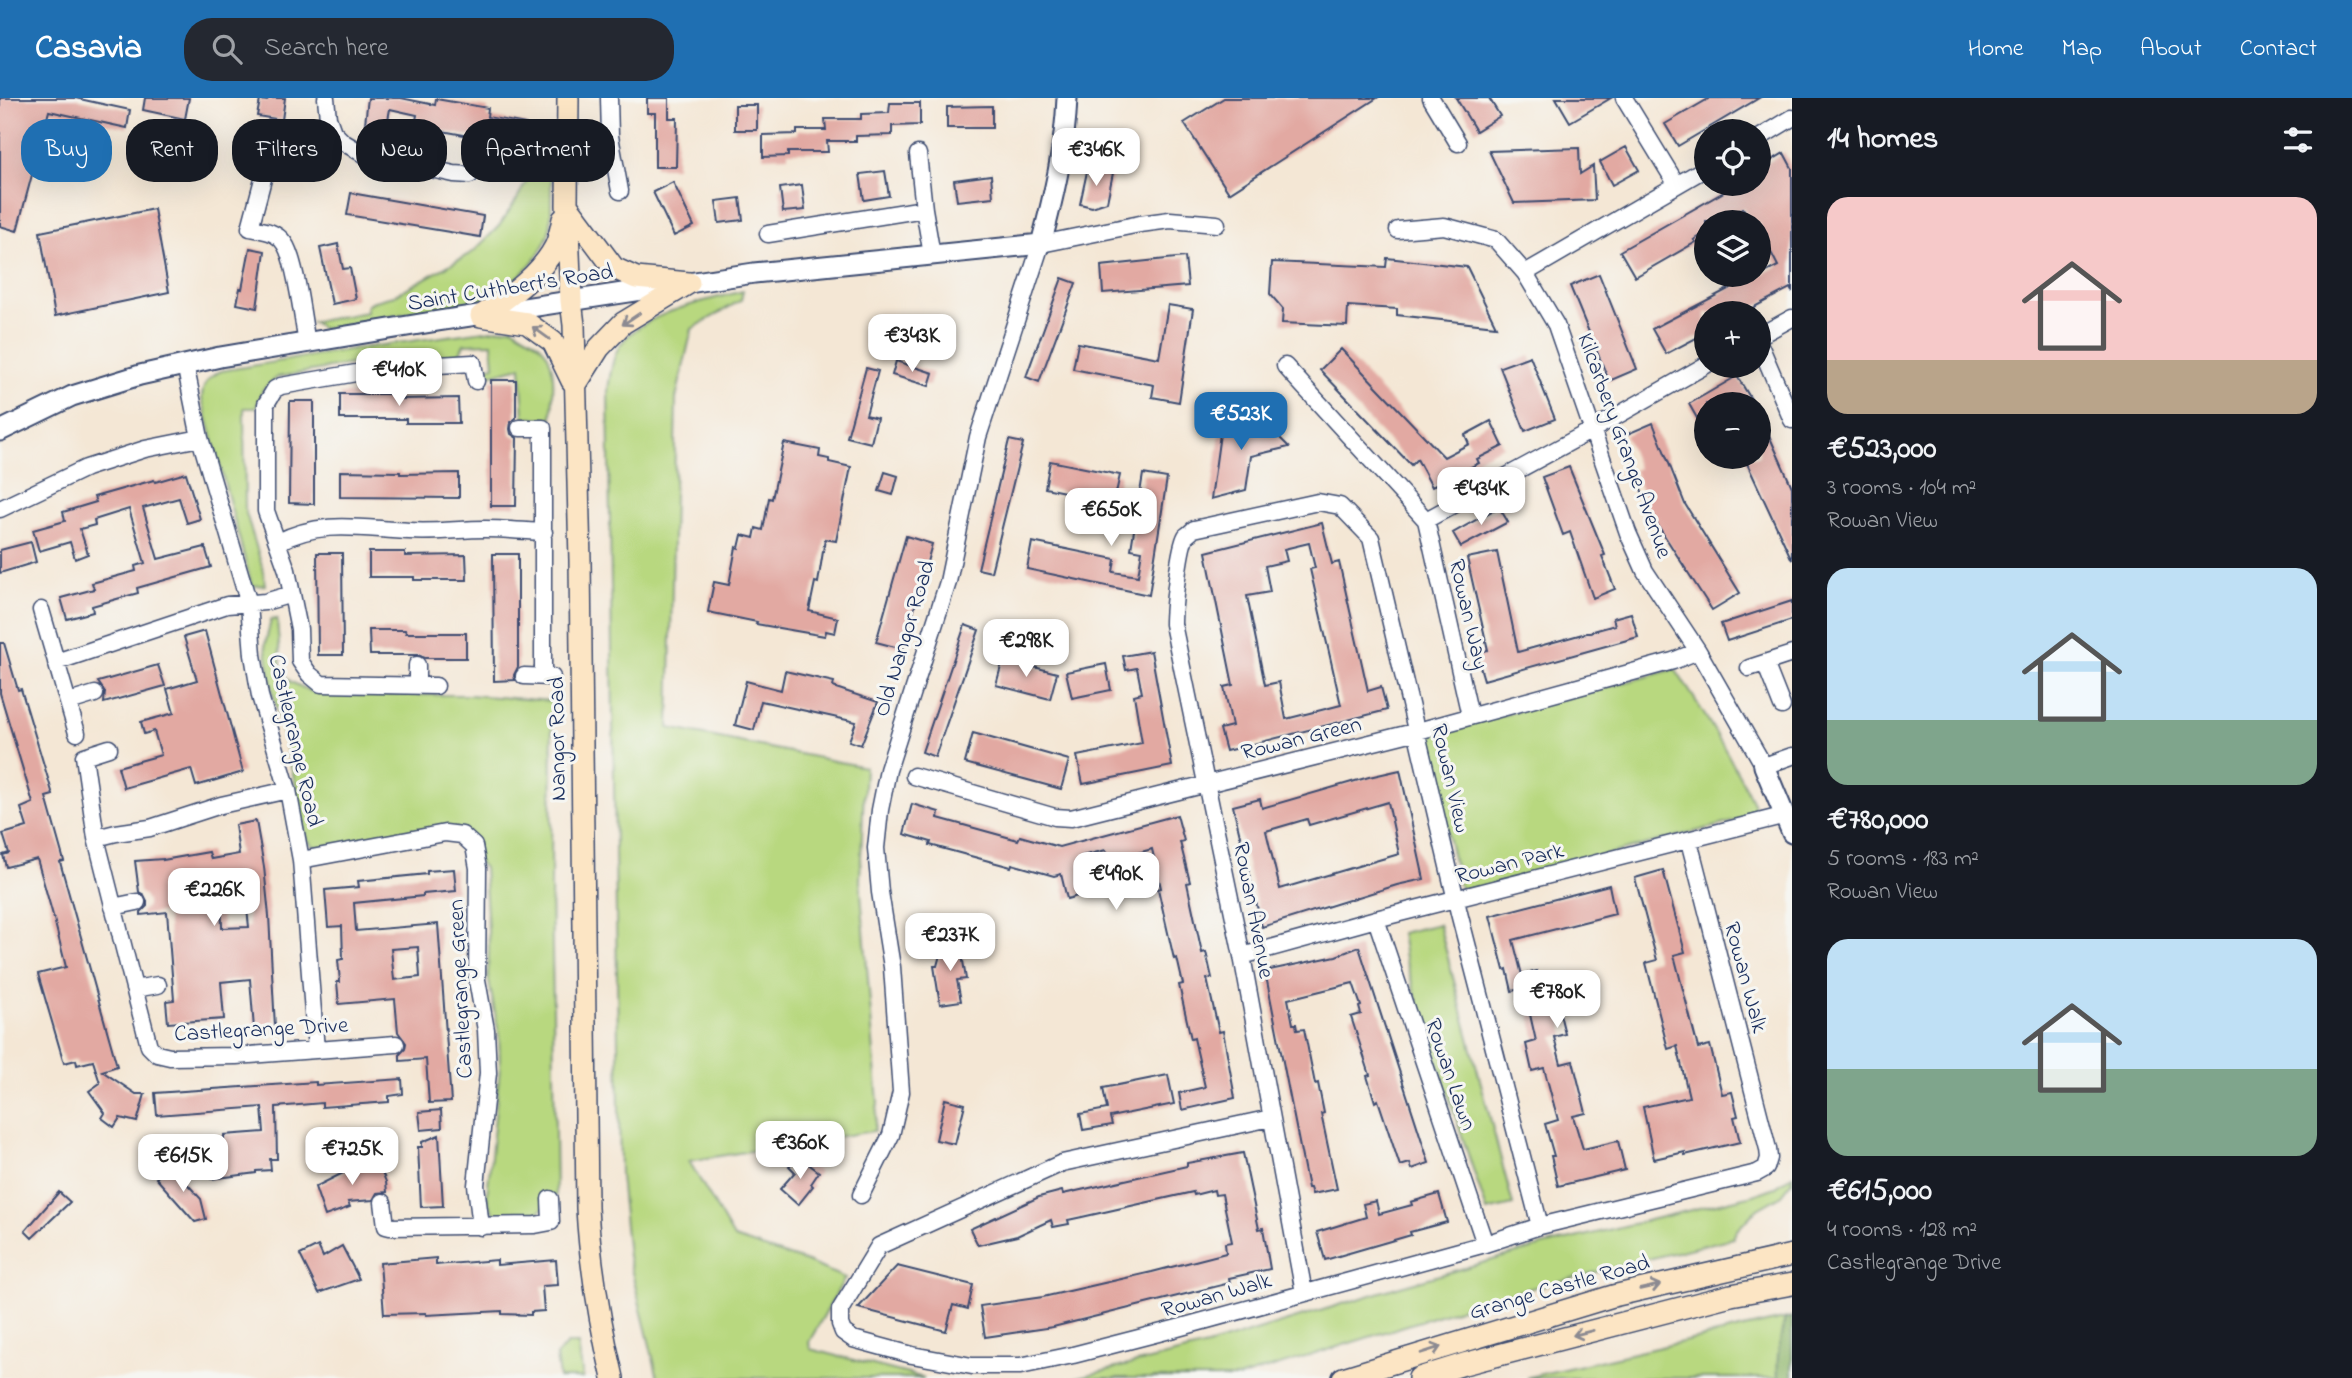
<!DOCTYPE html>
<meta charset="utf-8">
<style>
:root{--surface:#171b24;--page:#242831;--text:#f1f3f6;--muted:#9ea1a6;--accent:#1f6fb2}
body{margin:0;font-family:"Indie Flower",sans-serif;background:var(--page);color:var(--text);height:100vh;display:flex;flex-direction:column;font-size:26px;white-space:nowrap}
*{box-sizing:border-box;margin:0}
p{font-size:23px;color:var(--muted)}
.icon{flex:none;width:38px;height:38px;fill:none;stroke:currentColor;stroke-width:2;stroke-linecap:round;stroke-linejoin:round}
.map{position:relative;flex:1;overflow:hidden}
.panel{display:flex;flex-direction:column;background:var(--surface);width:560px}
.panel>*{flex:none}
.top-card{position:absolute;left:21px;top:21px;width:665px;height:63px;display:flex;gap:14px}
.tools{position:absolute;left:1694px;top:21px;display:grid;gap:14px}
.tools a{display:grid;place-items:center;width:77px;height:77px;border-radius:50%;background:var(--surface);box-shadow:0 7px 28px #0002;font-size:35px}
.price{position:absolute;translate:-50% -60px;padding:0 16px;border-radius:14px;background:#fff;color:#222;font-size:23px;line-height:46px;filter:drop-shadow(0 2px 4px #0008)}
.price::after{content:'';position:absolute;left:50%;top:42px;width:21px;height:16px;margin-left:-10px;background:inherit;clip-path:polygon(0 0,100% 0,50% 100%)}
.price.current{background:var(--accent);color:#fff}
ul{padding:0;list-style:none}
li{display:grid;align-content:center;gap:14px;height:371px;padding:0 35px}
li span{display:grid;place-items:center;height:217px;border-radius:21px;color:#555}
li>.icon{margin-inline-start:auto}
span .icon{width:126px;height:126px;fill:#fffc;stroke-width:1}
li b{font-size:30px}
h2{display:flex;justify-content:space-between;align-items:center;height:84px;padding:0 35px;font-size:30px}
.tag{padding:0 24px;border-radius:28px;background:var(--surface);box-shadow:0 7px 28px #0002;font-size:24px;line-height:63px}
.tag.current{background:var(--accent);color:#fff}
header{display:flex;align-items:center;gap:42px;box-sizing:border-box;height:98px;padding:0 35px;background:var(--accent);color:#fff}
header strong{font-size:33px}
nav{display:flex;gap:38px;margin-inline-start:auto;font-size:24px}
.search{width:490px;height:63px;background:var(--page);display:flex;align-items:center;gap:18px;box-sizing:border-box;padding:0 24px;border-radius:28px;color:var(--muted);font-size:26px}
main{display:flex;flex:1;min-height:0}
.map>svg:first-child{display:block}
.green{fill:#b8d87f;stroke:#6a846e;stroke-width:2}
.forest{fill:#92b86e;stroke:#567466;stroke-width:2}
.building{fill:#e2a9a2;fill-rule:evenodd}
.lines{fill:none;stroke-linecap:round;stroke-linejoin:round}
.minor-casing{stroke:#3c4b70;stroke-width:19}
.tertiary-casing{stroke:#3c4b70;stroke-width:23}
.secondary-casing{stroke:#3c4b70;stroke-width:24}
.minor{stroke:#fff;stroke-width:16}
.tertiary{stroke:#fff;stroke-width:19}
.secondary{stroke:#fce5c4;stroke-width:21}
.oneway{stroke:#8c8a91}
.labels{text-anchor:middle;stroke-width:6;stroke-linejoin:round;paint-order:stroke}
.street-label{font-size:23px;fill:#1b2f5e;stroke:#f6f6f2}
</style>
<header>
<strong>Casavia</strong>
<div class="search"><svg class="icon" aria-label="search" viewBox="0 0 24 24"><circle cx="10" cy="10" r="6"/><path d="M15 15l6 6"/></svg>Search here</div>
<nav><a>Home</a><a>Map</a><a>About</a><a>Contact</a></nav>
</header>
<main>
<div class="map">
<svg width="1792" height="1280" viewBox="0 0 1792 1280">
<rect width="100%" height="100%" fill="#f6f6f2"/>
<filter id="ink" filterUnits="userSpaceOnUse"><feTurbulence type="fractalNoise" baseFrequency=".0143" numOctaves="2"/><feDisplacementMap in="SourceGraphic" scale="14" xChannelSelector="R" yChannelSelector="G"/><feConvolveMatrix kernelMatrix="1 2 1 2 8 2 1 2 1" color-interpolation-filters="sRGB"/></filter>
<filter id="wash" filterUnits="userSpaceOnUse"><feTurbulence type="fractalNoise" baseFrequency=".00686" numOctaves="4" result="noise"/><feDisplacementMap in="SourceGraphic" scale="28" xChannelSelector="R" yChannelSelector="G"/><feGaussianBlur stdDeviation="1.57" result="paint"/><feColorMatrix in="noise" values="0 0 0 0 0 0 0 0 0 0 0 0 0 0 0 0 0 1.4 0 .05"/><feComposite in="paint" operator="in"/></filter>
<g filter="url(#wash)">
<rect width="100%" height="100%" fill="#f4e7d5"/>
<path class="green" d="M538 42H551V125C547 156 510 194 480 202L323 231 312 224 367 214 366 209 371 204 393 198 473 154 499 128 517 101 533 71Z
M743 193 741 202 692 231 676 300 669 630 865 669 860 782 878 1005 874 1033 689 1063 734 1140 807 1164 845 1180 809 1244 810 1251 924 1280H658L628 1158 620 1078 608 292C610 278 612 261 619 249 640 215 706 203 743 193Z
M513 229C521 237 532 239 541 248 559 265 552 298 552 320H524L521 269 485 278 486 270 494 268 492 245 464 246 459 257 380 261 278 279 263 291 256 310H244L245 412 263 471 265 487 252 488 202 301C202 287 208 279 221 273L340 253Z
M277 521 281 573 291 584 310 593 335 597H469L552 603 551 788 556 1097 534 1119C510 1120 492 1127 487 1097L500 969 499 936 488 878 489 848 484 770 447 730 321 749 313 748 306 740 297 692 273 596 265 547 271 522Z
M1675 571C1707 618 1735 666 1759 717L1470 792 1462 791 1459 787 1427 644 1432 636Z
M1439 826 1513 1107 1487 1113 1419 909 1405 860 1401 835Z
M1792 1077V1084L1782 1097 1756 1112 1736 1133 1733 1140 1500 1198 1238 1280H1075L1207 1248 1397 1189 1542 1148 1753 1097 1776 1089Z
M1792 1219V1280H1526L1533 1278Z
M567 1246H578L583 1280H559L556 1258Z"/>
<path class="forest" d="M1792 1219V1280H1778C1776 1259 1780 1241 1785 1221Z"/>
<g id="blocks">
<path class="building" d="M0 0H75L130 12 127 30 49 13 17 133 0 128Z
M145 0H189L185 21 143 12Z
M268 0H285L282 22 257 18 260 2 267 3Z
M368 0H401L435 7 436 1 488 10 487 19 526 26 523 48 415 28 417 17 390 11 385 38 364 34Z
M647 0H669V20H677L676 69H655V15H647Z
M1224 0H1377L1229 95 1184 25Z
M1456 0H1489L1500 18 1476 33Z
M1556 0H1611L1570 24Z
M1710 0H1759L1678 48 1665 26Z
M890 5H920V27L892 28V37L856 38V43H827L828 54H788V58L763 59V37L797 36V32H826L825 21H861V16L889 15Z
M735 7H757V32H735Z
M992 8V30H947V9Z
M1626 49 1639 72 1612 87 1600 64Z
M1579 50 1580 76 1593 68 1595 102 1514 105 1489 53Z
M1784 55 1792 70V194L1790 190 1743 215H1706V235L1666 256 1652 231 1753 178 1755 180 1778 168 1759 131V124H1751L1743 110 1716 124H1706V135L1694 142 1696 144 1635 179 1620 153 1738 86H1759V70Z
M1088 69 1113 75 1107 104 1092 109 1080 106Z
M885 73 889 98 864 102 860 76Z
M991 77 993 99 957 103 954 82Z
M673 84 694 128 674 138 653 94Z
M802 87 805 112 783 114 780 90Z
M351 95 483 118 480 139 347 117Z
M740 100 743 122 719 125 716 103Z
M154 111 169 194 55 218 40 134Z
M338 146 343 171 350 170 356 201 332 206 320 150Z
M250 150 265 153 257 210 237 206 240 190 242 191Z
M1185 159 1188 188 1103 195 1101 168Z
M1387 160 1467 169 1496 228 1397 217V211L1348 208 1347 228 1282 225 1283 211 1270 196 1272 164 1386 169Z
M1599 176 1637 271 1609 283 1570 188Z
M1062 180 1076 185 1039 284 1026 279Z
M1168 207 1193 211 1179 304 1152 299 1154 287 1073 271 1078 245 1159 260Z
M1341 251 1444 359 1469 346 1465 337 1491 323 1503 348 1477 361 1479 365 1432 389 1417 361 1411 367 1320 272Z
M1530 258 1555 321 1525 333 1500 269Z
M896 263 933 275 929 288 892 277Z
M866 270 878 273 866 317 877 320 871 345 847 339Z
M1737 278 1751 301 1738 306 1733 298 1718 306H1706V336L1689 306Z
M491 282H516V320L511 324 510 331 511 336 517 340 516 408H491Z
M340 296H400V301L458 300 459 325H406V321H340Z
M290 303H314V406L289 405Z
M1249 309 1289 349 1251 358 1246 392 1211 401 1222 321 1247 324Z
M1759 315 1792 389V462L1744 359H1759Z
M1653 325 1685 406 1740 495 1712 512 1655 423H1653L1634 372 1638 370 1625 337Z
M1009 342 1023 345 991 474 978 471Z
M784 345 820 352 819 359 829 361V364L851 369 836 443 825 441 818 485 815 484 809 513 838 520 835 535 826 533 825 538 756 526 757 524 708 514 714 484 729 487 736 449 739 450 742 437 754 440 756 430 763 432 769 400 772 401Z
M1050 363 1120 377 1114 404 1045 390Z
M1569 369 1605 457 1602 458 1615 491 1593 500 1570 434 1563 437 1542 379Z
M340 373 400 374V376L459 375V400L340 399Z
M885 374 898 378 893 397 879 393Z
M186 375 200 421 187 425 179 400 143 410 158 461 205 449 211 469 137 490 138 495 92 508 93 514 67 521 61 500 94 491 92 485 136 473 135 468 145 465 129 411 94 422 95 427 80 431 88 456 75 461 70 444 39 453 33 432 65 423 63 414 96 404 94 399 154 382 155 384Z
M1143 376 1167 380 1149 497 1027 471 1032 444 1115 461 1113 474 1138 478 1142 453 1131 451Z
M1499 409 1508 424 1461 449 1453 435Z
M1322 425 1332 466 1339 464 1368 593 1381 589 1387 612 1226 653 1220 631 1232 628 1224 589 1233 587 1206 454ZM1309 445 1315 470 1310 471 1341 607 1286 621 1279 584 1265 587 1247 498 1270 494 1265 468 1287 463 1284 451Z
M906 438 932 446 903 551 876 544Z
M31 444 36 464 0 475V452Z
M369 454H405V458L466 457 467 482H414V479H369Z
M1497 454 1518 554 1615 527 1613 520 1631 515 1638 539 1484 582 1476 555 1488 552 1467 460Z
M317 455H342L343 557H318Z
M493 456H518V569L514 577 515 582 494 583Z
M1792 503V522L1727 543 1721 526Z
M965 527 979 532 935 659 922 654Z
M369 532H405L406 535H466V560H425L418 557H370Z
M205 533 243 674 196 688 191 671 124 690 118 669 161 657 154 633 144 636 141 624 174 615 167 591 197 582 184 539Z
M0 545H4L18 592 21 591 53 697 46 699 64 763 60 764 117 968 102 973 136 996H145L137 1024 120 1020 114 1029 102 1020 105 1015 89 993 100 985 93 963 77 967 76 962 64 965 38 876 66 869 54 821 37 761 6 769 3 757 9 755 3 736 27 729 21 710 33 705 0 595Z
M1151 553 1172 668 1083 686 1077 658 1142 645 1134 597 1142 595 1137 570 1126 572 1123 558Z
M1003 561 1057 575 1050 601 996 587Z
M1106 566 1111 592 1072 600 1066 574Z
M158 567 165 588 104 605 105 594 98 584Z
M785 573 834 584 833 589 878 604 861 647 849 643 856 624 761 603 754 632 735 627 746 583 781 592Z
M973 635 1069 662 1061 691 965 665Z
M1400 672 1424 781 1397 787 1262 829 1233 708 1260 701 1262 710 1369 679ZM1388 704 1399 756 1280 791 1266 733 1307 721 1309 727Z
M912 706 939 714 938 720 1018 742 1020 738 1059 749 1177 717 1184 743 1180 744 1190 784 1187 785 1202 855 1206 854 1212 880 1207 881 1219 934 1223 933 1235 1000 1182 1012 1179 995 1205 989 1194 940 1191 941 1179 887 1183 886 1177 860 1174 861 1158 791 1161 790 1152 751 1109 763 1106 752 1082 758 1085 770 1081 771 1088 795 1067 801 1061 776 1054 778 1012 766 1011 769 930 747 931 744 904 736Z
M256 723 264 769 269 818 275 929 254 931 250 881 221 884 224 921 168 925 166 903 174 902 167 814 141 817V814L147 808V803L144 797 139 794 135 763 163 761V762L209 754 211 761 239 756 235 727ZM245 793 249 829 222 830 221 795Z
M454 771 456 793 423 796V798L354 805 356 833 438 826 451 1004 429 1005 426 961 400 963V956L405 951 406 945 398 934 395 901 339 906 337 884H340L338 862 343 861 342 828 328 829 325 792 359 789 358 783 427 776V773ZM418 849 420 879 394 882 391 851Z
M1663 772 1685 854 1674 857 1698 950 1710 947 1722 996 1732 994 1738 1018 1734 1019 1740 1044 1685 1057V1054L1654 1061 1643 1009 1689 999 1677 948 1668 951 1646 865 1657 862 1635 780Z
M1609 787 1615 816 1513 842 1522 877 1537 873 1540 887 1552 884 1565 936 1554 939 1561 966 1573 963 1586 1015 1573 1018 1583 1051 1618 1043 1625 1072 1558 1088 1551 1058H1554L1545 1026 1558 1022 1544 970 1532 973 1526 946 1536 943 1524 890 1512 893 1507 871 1504 872 1490 818Z
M960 845 966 881 957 882 961 903 940 906 934 868H937L940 857 939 848Z
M1359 849 1429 1065 1412 1071 1410 1065 1400 1068 1378 1002 1375 1004 1367 978 1370 977 1351 919 1361 916 1359 909 1361 908 1353 885 1288 901 1293 926H1296L1297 932 1304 931 1315 986 1318 985 1324 1015 1321 1016 1337 1091 1312 1096 1310 1090H1308L1265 873 1336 858Z
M1168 977 1174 1006 1110 1019 1112 1027 1083 1032 1080 1016 1107 1011 1103 990Z
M402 981 403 996 389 998V1004L322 1009V1005L276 1009 277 1061H270L271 1072 256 1073V1075L211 1081 203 1045 224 1041V1037L264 1034 262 1009 157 1017 155 995 316 984V987Z
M945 1001 965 1006 955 1046 936 1042Z
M441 1012 442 1030 421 1032 419 1014Z
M439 1037 443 1108 421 1109 418 1049H422V1044Z
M1243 1055 1259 1131 1263 1130 1270 1171 1229 1180 1230 1185 1053 1229 985 1239 980 1208 1043 1199 1152 1174 1226 1155 1225 1145 1232 1144 1222 1096 1215 1097 1214 1092 1194 1097 1193 1094 1082 1119 1068 1122 1069 1126 1053 1129 1051 1122 1017 1138 978 1147 970 1131 1039 1099 1062 1093 1063 1096 1187 1068V1065Z
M798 1058 819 1074 811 1086 813 1088 798 1107 780 1091 795 1074 789 1068Z
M377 1061 386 1084 387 1094 377 1095 373 1102 348 1104 350 1109 325 1118 315 1089 357 1068Z
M170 1067 201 1101 206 1121 195 1124 156 1080Z
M59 1094 70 1104 32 1140 25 1133Z
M1439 1096 1447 1124 1410 1134 1411 1137 1325 1162 1317 1134 1366 1119 1363 1106 1376 1103 1379 1116 1412 1107 1411 1104Z
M318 1148 323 1159 342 1148 359 1181 319 1195 300 1157Z
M436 1160V1167L497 1162V1167L556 1162 558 1187 542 1188 544 1213 531 1214V1217L502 1216V1213L426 1217V1215L384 1216 380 1165Z
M897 1168 973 1187 968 1211 953 1207 946 1233 858 1210Z"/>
</g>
</g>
<g filter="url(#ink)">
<use href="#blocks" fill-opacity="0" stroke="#3c4b70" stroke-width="2"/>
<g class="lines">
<defs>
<path id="minor" d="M326 0 328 20 333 34 343 44 363 56 454 76 470 77
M609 0 610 38 620 93
M1431 0 1458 45
M1624 0 1677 87
M1759 40 1792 20
M274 52 263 81 250 130C262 132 276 133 284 145 296 161 303 224 307 246
M918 56 924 111
M1398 132 1444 128 1496 142 1525 175 1556 227 1628 435 1645 473 1698 553 1764 668 1792 658
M768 136 924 111 932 157
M1525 175 1706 70
M1759 238 1792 220
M1759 245 1792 322
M185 266 200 340 249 506 253 557 260 598 288 692 301 762 316 952
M1285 268 1426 422 1470 618
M520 330H543V579
M0 411 86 370 145 351 200 340
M1426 422 1592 332 1706 267
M278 444C323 421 361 431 409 433 434 435 460 431 485 431 504 431 524 433 544 434
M41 512 77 635
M56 564 227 507 265 504 292 496
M1765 565 1782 608
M417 567V587
M1749 570 1792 556
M524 578 552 579
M436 588 321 586 309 576 300 563 299 531 287 472 266 413V306L275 291 281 288 385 270 473 265 476 283
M69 604 95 596
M109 650 84 658 96 740 120 835
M914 678 1055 719 1071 720 1418 633 1673 563 1698 553
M96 740 116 735 150 730 221 707 288 692
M301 762 445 735 462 737 474 748 478 770 477 882 486 932 488 975 476 1087 481 1129
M113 809 137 804
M1376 821 1485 1146
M121 839 149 948 157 956 170 959 236 958 396 946
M1242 858 1376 821 1786 717
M134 891 158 887
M1271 1020 1062 1065 879 1148 840 1212V1226L843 1234 853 1241 912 1257 972 1268H1020L1073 1257 1174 1231 1485 1146 1540 1128 1757 1075 1766 1070 1769 1060 1768 1051 1689 743
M861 1097 891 1037 901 994 892 869 880 794 876 750 880 712 888 672 948 484 978 339 1041 146 1140 126 1170 122 1217 126
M383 1104 386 1128 390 1129 535 1127 551 1124 550 1101
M1304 1195 1242 858 1173 526C1173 511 1179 450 1186 438 1186 438 1194 432 1194 431L1318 404 1340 408 1371 440 1459 815 1540 1128"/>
<path id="tertiary" d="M0 333 72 298 140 277 220 259 438 223 754 175 1041 146C1054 97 1065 50 1067 0
M1764 668 1792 735"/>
<path id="secondary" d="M568 0 567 107 571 203 574 227 580 462 587 1110C590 1166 600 1225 613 1280
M567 107 614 170 636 180 689 185
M481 218C508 199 539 179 555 149 559 141 561 130 563 121
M481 218 527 225 553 244 572 283
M575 288 599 250 623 225 689 185
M1343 1280 1613 1198 1792 1157
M1419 1280 1464 1266 1731 1197 1792 1186"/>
</defs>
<use href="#minor" class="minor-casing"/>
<use href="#tertiary" class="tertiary-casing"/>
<use href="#secondary" class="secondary-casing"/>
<use href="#minor" class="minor"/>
<use href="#tertiary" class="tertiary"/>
<use href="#secondary" class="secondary"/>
</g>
<defs><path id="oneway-shaft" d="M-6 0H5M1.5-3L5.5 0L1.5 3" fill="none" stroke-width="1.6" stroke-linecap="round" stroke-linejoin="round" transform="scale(1.75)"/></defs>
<g class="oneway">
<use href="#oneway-shaft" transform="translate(631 221) rotate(146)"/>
<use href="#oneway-shaft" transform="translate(541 235) rotate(-144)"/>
<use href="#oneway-shaft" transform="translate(1650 1189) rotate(-13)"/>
<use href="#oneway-shaft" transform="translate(1583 1235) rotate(166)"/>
<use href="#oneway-shaft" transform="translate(1431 1252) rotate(-18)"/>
</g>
</g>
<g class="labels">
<g class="street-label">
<text transform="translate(510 188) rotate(-9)" y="8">Saint Cuthbert’s Road</text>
<text transform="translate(1626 347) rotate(70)" y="8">Kilcarbery Grange Avenue</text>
<text transform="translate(1470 516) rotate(77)" y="8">Rowan Way</text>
<text transform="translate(903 540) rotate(-73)" y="8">Old Nangor Road</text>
<text transform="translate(1301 639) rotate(-14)" y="8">Rowan Green</text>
<text transform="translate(556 641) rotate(-91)" y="8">Nangor Road</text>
<text transform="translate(297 642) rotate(77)" y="8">Castlegrange Road</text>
<text transform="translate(1452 680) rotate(77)" y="8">Rowan View</text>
<text transform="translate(1509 764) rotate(-14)" y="8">Rowan Park</text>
<text transform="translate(1255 812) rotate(79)" y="8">Rowan Avenue</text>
<text transform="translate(1747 879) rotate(75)" y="8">Rowan Walk</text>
<text transform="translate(459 891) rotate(-93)" y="8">Castlegrange Green</text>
<text transform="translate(261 930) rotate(-3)" y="8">Castlegrange Drive</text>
<text transform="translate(1452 976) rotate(71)" y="8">Rowan Lawn</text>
<text transform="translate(1559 1188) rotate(-16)" y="8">Grange Castle Road</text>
<text transform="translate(1216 1196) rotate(-16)" y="8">Rowan Walk</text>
</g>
</g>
</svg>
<div class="tools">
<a><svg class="icon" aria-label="locate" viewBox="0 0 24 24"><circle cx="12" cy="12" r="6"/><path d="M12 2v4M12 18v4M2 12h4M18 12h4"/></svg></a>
<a><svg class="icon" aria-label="layers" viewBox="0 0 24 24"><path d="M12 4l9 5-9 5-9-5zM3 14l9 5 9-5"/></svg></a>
<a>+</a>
<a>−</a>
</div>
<b class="price" style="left:1096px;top:90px">€346K</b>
<b class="price" style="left:912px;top:276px">€343K</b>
<b class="price" style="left:399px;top:310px">€410K</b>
<b class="price current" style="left:1241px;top:354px">€523K</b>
<b class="price" style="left:1481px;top:429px">€434K</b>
<b class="price" style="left:1111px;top:450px">€650K</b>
<b class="price" style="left:1026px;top:581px">€298K</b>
<b class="price" style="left:1116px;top:814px">€490K</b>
<b class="price" style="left:214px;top:830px">€226K</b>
<b class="price" style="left:950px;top:875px">€237K</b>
<b class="price" style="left:1557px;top:932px">€780K</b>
<b class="price" style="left:800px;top:1083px">€360K</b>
<b class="price" style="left:352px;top:1089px">€725K</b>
<b class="price" style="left:183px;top:1096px">€615K</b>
<div class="top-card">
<a class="tag current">Buy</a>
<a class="tag">Rent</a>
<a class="tag">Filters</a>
<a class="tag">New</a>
<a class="tag">Apartment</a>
</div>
</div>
<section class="panel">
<h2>14 homes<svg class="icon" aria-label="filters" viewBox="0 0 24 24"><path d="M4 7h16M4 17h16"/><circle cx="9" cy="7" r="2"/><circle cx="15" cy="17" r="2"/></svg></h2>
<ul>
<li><span style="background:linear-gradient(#f6c9c9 75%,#b9a48a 0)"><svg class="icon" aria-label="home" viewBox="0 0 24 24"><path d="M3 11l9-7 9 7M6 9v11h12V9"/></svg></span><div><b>€523,000</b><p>3 rooms · 104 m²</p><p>Rowan View</p></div></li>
<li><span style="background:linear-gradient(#bfe0f5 70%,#7fa58c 0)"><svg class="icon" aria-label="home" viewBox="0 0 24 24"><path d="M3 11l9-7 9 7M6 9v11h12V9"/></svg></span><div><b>€780,000</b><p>5 rooms · 183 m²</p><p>Rowan View</p></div></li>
<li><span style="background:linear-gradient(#bfe0f5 60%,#7fa58c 0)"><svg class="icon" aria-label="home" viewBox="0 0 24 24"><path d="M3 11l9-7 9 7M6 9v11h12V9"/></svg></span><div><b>€615,000</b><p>4 rooms · 128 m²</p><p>Castlegrange Drive</p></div></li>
</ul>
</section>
</main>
